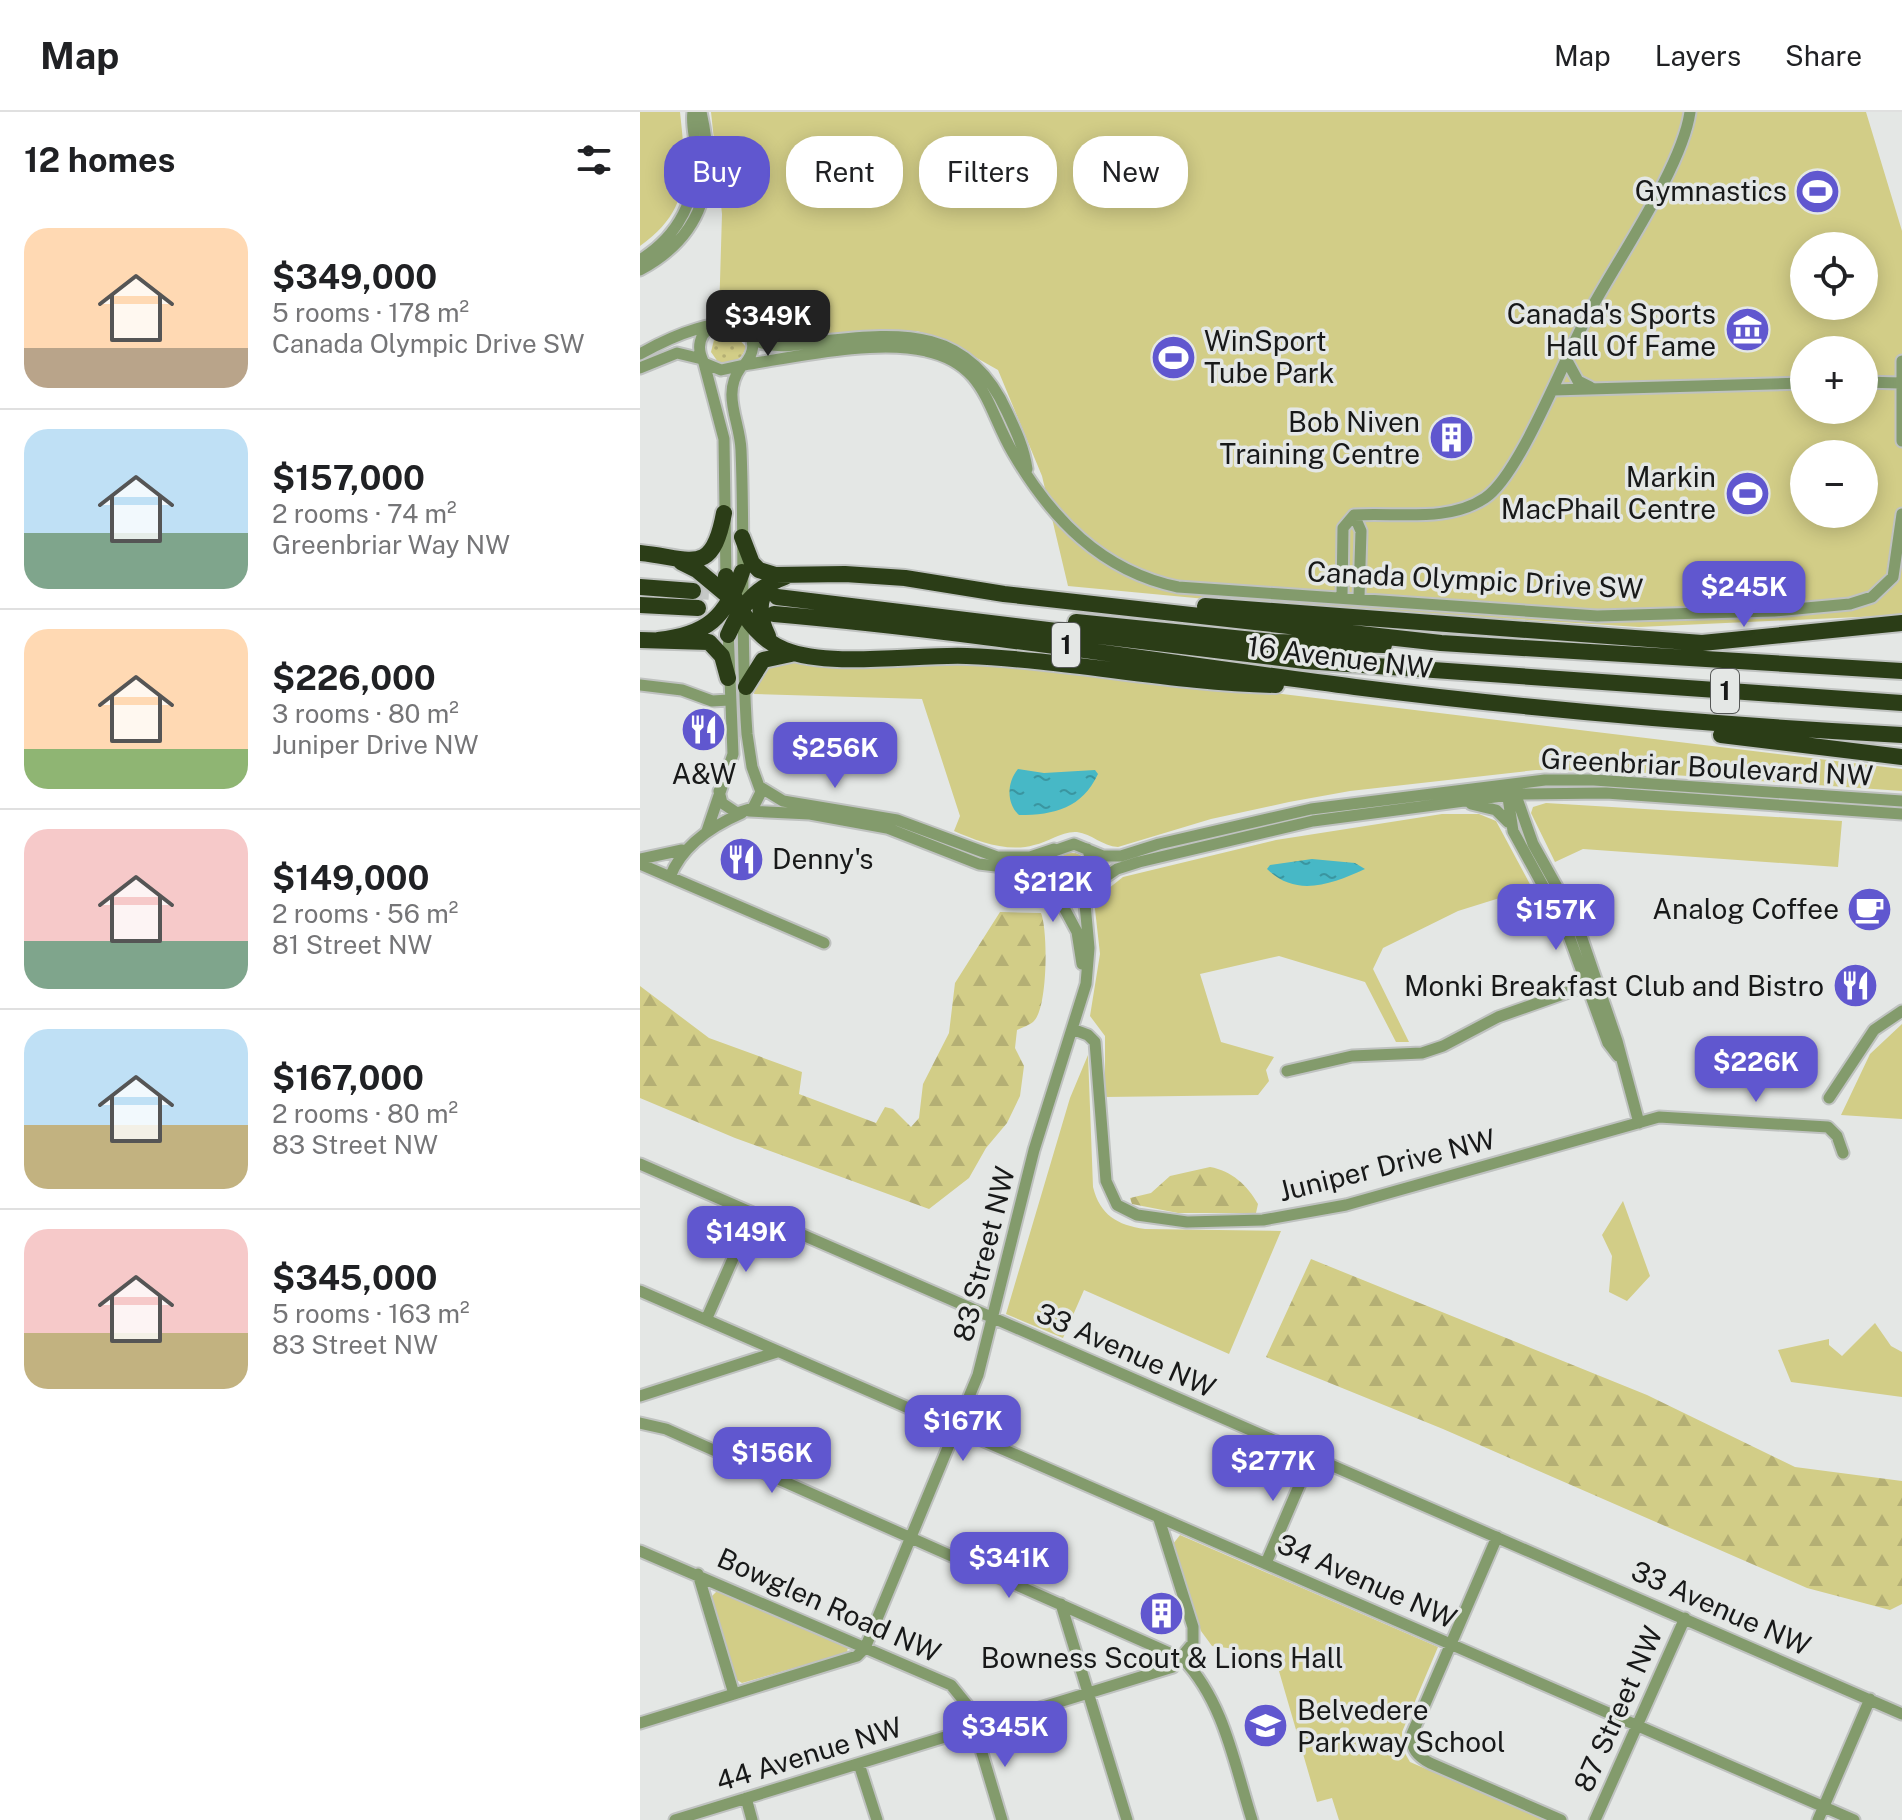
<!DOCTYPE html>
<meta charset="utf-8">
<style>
:root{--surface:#fff;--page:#f2f2f2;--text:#202124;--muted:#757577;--line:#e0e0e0;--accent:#6057cf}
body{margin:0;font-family:"Public Sans",sans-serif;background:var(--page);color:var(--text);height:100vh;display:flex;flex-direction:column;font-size:30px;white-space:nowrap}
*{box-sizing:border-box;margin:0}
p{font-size:26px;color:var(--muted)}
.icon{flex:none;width:44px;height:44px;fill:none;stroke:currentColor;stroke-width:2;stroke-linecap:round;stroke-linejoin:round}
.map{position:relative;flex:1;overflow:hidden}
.details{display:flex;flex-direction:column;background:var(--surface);width:640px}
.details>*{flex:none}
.hud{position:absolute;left:24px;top:24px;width:760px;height:72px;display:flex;gap:16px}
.fabs{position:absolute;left:1150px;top:120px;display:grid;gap:16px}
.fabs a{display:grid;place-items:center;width:88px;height:88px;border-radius:50%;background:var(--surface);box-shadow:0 4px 20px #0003;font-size:40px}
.price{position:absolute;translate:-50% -68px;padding:0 18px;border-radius:16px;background:var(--accent);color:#fff;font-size:26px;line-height:52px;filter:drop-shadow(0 2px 4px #0008)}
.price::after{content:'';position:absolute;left:50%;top:48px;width:24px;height:18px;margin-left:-12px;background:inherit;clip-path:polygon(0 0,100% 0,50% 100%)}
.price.current{background:#222;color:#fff}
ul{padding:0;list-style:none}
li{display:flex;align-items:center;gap:24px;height:200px;padding:0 24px}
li+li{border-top:2px solid var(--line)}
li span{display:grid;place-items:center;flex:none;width:224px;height:160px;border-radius:24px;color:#555}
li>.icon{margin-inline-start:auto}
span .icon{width:96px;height:96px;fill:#fffc;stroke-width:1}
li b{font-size:34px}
h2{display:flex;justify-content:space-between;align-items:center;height:96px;padding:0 24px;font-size:34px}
.tag{padding:0 28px;border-radius:32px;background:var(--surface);box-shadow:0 4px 20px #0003;font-size:28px;line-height:72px}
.tag.current{background:var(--accent);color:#fff}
header{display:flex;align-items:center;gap:48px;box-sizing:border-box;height:112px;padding:0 40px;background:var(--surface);border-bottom:2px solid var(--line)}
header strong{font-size:38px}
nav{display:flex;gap:44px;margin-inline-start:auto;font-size:28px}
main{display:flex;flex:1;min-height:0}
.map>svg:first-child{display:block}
.grass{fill:url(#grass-dots)}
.forest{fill:url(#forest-firs)}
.green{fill:#d2cd87;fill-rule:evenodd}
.water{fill:url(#water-ripples)}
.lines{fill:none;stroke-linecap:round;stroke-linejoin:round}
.highway-tunnel{stroke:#c5c8c6;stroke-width:16;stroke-dasharray:16 8;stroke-linecap:butt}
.minor-casing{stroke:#bfc2c0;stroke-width:15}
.highway-casing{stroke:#bfc2c0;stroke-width:20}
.minor{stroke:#839b6c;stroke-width:11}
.highway{stroke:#2b3d17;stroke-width:16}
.labels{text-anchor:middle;stroke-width:7;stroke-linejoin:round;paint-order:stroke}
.shield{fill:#e4e7e5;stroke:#555756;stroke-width:2}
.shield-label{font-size:26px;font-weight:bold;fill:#181919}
.poi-label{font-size:28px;fill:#181919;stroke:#e4e7e5;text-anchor:end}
.street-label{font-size:28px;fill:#181919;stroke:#e4e7e5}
</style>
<header>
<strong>Map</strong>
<nav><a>Map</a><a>Layers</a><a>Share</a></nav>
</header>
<main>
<section class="details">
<h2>12 homes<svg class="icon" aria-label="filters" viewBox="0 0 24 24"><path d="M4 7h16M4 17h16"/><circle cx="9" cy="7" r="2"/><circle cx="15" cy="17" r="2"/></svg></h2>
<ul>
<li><span style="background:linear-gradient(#ffd9b3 75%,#b9a48a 0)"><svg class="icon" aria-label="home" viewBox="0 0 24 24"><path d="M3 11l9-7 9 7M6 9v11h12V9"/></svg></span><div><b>$349,000</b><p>5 rooms · 178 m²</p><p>Canada Olympic Drive SW</p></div></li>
<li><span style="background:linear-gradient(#bfe0f5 65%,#7fa58c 0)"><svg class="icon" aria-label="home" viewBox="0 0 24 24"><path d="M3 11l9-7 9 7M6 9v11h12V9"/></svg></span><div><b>$157,000</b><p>2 rooms · 74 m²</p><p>Greenbriar Way NW</p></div></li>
<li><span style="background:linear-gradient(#ffd9b3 75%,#8fb573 0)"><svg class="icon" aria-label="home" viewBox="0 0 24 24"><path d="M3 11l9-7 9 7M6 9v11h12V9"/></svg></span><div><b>$226,000</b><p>3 rooms · 80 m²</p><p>Juniper Drive NW</p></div></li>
<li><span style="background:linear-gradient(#f6c9c9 70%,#7fa58c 0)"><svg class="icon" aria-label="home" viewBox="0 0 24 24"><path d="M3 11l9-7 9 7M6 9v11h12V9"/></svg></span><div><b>$149,000</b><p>2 rooms · 56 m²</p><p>81 Street NW</p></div></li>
<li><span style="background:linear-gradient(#bfe0f5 60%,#c2b280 0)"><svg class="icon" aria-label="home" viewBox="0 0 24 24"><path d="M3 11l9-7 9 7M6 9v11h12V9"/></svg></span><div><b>$167,000</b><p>2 rooms · 80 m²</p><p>83 Street NW</p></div></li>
<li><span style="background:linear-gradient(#f6c9c9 65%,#c2b280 0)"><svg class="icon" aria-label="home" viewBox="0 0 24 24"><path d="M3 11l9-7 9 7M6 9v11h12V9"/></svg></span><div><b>$345,000</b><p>5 rooms · 163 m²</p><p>83 Street NW</p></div></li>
</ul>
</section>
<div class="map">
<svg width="1262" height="1708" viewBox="0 0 1262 1708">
<defs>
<pattern id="grass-dots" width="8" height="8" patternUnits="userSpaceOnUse" patternTransform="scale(2)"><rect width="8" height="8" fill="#d2cd87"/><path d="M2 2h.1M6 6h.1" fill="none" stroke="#b4af74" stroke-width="1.8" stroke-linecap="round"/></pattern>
<pattern id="forest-firs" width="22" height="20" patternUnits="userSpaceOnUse" patternTransform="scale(2)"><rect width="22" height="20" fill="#d2cd87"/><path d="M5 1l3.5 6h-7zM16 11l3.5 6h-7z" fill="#b4af74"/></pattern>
<pattern id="water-ripples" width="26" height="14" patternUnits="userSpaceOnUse" patternTransform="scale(2)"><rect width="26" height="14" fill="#47b8c6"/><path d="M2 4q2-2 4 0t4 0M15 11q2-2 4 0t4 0" fill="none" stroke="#3a95a0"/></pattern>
</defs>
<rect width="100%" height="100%" fill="#e4e7e5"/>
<path class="grass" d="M84 222 96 224 106 235C102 248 91 254 78 250L71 240 74 228Z
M415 758a17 17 0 1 1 34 0a17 17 0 1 1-34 0Z"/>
<path class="forest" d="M360 800 401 801C408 818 408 895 394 909 390 913 383 915 377 918L375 936 384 954 380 984 367 1011 346 1036 329 1066 289 1097 95 1026 0 986V874L69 926 162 960 159 982 236 1011 245 995 253 997 271 1015 279 1006 283 972 309 921 315 871Z
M570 1055C592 1059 607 1073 618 1092L616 1101H538L492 1092 490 1086 511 1081 530 1064Z
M671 1147 1007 1283 1155 1355 1262 1369V1492L1250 1498 1167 1476 803 1317 626 1245Z"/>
<path class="green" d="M0 0H40C46 58 53 96 0 134Z
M71 0H1226L1262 119V503L999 515 587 489 428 474 402 364 358 258 303 227 277 219 137 230C108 225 111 208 79 203L82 102ZM1164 134H1224V194H1164ZM1164 238H1224V298H1164ZM1164 342H1224V402H1164Z
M130 548 366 551 460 560 1262 657V679L977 659 896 658 710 679 649 690 571 707 478 735C462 734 452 722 437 720 421 719 409 730 394 733 368 741 337 729 314 719L320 704 282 587 114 582 116 566Z
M906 691 1202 709 1198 755 943 737 915 750 891 701 893 695Z
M802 702H839L856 709 892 776 818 799 743 836 733 857 769 930H756L725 870 639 844 560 862 581 930 634 945 626 958 629 969 618 983 465 985V924L450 904 460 842 454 788 483 765 636 728Z
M1262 912V1007L1201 1003 1230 942Z
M448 943 453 1075C460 1103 477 1113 505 1117L641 1119 589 1242 444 1178 423 1226 366 1202 430 986Z
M983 1089 1010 1164 987 1189 969 1180 972 1144 962 1123Z
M1235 1211 1251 1234 1262 1240V1285L1151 1270 1138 1238 1189 1227V1233L1202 1244Z
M540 1423 798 1535 762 1620V1636L770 1650 905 1708H699L692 1686 677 1690 634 1542 572 1534 561 1519 533 1432Z
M78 1478 208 1534 207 1541 102 1571 97 1568 71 1485Z"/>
<path class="water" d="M378 657 404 661 455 658 458 662C442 696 415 703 379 703 366 691 367 670 378 657Z
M672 747 715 751 725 757C692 772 656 786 627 757L630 753Z"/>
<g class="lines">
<path class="highway-tunnel" d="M53 479 92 481"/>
<defs>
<path id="minor" d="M0 148C40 123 58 84 56 37 55 25 51 12 53 0
M0 158C65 123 77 69 61 0
M112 227C134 239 160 232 184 229 263 220 329 216 367 300 376 319 384 336 387 357
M0 242C23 229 92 194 110 224 116 234 111 245 104 253L81 258 64 251C56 236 59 222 73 213
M926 247 938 269 950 275
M1262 249V329
M64 251 84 327 86 468
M104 253C155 245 236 227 286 239 346 252 347 297 373 341 411 406 461 459 538 475L957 504 1134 499 1210 492 1232 485 1253 465 1262 402
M0 256 37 241 62 247
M1224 270 1260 271
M912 278 1164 271
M714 403C756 400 808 411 845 386 880 363 926 242 949 201 977 148 1042 56 1050 0
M714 403 721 419 719 485
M702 484 703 416 714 403
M0 573 42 578 72 589 89 588
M120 675 143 689 257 708 357 745H390L414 737
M874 678 893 732 936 809 977 929 999 1011
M79 679 82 691 97 701 113 696 121 680 112 655 107 622C100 527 105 433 101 338 100 309 81 282 101 255
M867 679 873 719 926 816 968 931 978 944
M831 692 856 698 868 710
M109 699 170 702 247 716 339 752 390 758 408 770
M67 719 93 642 88 517
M0 747 42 738
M0 752 184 831
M30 765C42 733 72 714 102 701
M455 772 477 757 499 750 673 709 877 682 966 681 1262 702
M450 776 431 784 412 775 406 754 414 739 434 732 463 744H481L519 732 671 697 905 668H954L1262 689
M415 779 437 820 442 852
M432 917 448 923 455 930 466 1069 477 1093 497 1103 547 1110 623 1108 706 1093 1019 1005 1188 1015 1197 1024 1203 1041
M647 959 712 944 782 941 803 934 858 905 957 870
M1189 986 1234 918 1262 899
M0 1052 1262 1602
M0 1179 1214 1708
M66 1208 113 1101
M0 1284 137 1240
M0 1311 26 1317 543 1547C584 1590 594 1651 612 1708
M857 1425 772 1622C771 1637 777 1644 790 1651L921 1708
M0 1439 311 1573 328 1594 362 1708
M626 1451 671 1346
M58 1462 94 1582
M421 1492 487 1708
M0 1611 217 1544 225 1536 338 1263 394 1038 446 872 449 836 445 792 457 759 447 737
M219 1652 237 1708
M106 1686 112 1708
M35 1708 533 1555 553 1531V1515L519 1407
M955 1708 1045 1506
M1178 1708 1230 1587"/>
<path id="highway" d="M102 425 112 451 119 458 135 463 205 462 265 466 364 482 801 531 1262 559
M0 441C51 446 72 466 84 401
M41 450 57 458 93 488
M86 464C96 493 114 526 145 538 191 556 275 542 327 544 430 548 533 571 636 573
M0 475 53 479
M137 485 665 549 1262 591
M0 493 58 496
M565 494 1062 531 1262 511
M134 502C329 519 521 550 715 575 897 598 1079 613 1262 623
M436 510 634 530 744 533
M88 523C101 494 114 476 145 465
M128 524C119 506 116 487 131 472
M0 528 69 530 82 544 88 566
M18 528C67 523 86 505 102 460
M106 575 123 548 151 542
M1081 623 1262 645"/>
</defs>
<use href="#minor" class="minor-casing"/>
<use href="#highway" class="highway-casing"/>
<use href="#minor" class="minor"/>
<use href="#highway" class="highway"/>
</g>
<defs>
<symbol id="stadium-disc" viewBox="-11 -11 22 22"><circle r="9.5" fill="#6057cf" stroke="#e4e7e5"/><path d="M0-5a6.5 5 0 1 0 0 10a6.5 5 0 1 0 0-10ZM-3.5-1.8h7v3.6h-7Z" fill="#fff"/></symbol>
<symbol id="museum-disc" viewBox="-11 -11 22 22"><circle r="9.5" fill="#6057cf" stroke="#e4e7e5"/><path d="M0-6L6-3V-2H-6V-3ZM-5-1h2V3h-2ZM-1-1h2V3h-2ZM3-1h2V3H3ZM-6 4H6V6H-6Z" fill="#fff"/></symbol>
<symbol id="building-disc" viewBox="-11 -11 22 22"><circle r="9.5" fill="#6057cf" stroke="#e4e7e5"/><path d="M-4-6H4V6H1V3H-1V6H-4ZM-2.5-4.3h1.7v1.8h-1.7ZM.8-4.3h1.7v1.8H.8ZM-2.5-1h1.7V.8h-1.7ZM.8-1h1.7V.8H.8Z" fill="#fff"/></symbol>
<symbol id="restaurant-disc" viewBox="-11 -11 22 22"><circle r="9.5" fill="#6057cf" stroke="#e4e7e5"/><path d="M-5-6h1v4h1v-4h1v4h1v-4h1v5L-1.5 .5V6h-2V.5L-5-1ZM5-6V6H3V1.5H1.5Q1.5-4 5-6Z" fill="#fff"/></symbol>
<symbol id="cafe-disc" viewBox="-11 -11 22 22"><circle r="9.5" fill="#6057cf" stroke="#e4e7e5"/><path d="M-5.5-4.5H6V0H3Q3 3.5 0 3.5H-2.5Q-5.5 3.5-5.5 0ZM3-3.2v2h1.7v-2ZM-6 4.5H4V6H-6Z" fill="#fff"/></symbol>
<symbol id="school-disc" viewBox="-11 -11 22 22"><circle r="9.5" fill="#6057cf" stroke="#e4e7e5"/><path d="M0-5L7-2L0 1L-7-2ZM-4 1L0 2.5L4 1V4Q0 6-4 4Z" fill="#fff"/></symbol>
</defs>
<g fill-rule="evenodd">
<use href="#stadium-disc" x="1152" y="54" width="51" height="51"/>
<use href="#museum-disc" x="1082" y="192" width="51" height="51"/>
<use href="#stadium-disc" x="508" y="220" width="51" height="51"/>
<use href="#building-disc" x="786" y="300" width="51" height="51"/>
<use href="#stadium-disc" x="1082" y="356" width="51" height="51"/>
<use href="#restaurant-disc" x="38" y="592" width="51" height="51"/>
<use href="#restaurant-disc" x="76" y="722" width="51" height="51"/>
<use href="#cafe-disc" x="1204" y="772" width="51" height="51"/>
<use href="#restaurant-disc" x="1190" y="848" width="51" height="51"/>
<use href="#building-disc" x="496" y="1476" width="51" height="51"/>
<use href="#school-disc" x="600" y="1588" width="51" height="51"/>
</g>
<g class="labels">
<g class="shield">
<rect x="412" y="511" width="28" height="44" rx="6"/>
<rect x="1071" y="557" width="28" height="44" rx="6"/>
</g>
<g class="shield-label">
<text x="426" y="542">1</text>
<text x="1085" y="588">1</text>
</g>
<g class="poi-label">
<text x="1147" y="89">Gymnastics</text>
<text x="1076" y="212">Canada's Sports<tspan x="1076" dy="32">Hall Of Fame</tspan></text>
<text x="564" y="239" text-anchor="start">WinSport<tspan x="564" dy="32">Tube Park</tspan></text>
<text x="780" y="320">Bob Niven<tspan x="780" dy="32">Training Centre</tspan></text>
<text x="1076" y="375">Markin<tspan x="1076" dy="32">MacPhail Centre</tspan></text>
<text x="64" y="672" text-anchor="middle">A&amp;W</text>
<text x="132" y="757" text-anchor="start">Denny's</text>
<text x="1199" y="807">Analog Coffee</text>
<text x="1184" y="884">Monki Breakfast Club and Bistro</text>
<text x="522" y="1556" text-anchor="middle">Bowness Scout &amp; Lions Hall</text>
<text x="657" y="1608" text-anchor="start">Belvedere<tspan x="657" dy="32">Parkway School</tspan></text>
</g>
<g class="street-label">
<text transform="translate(835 468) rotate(3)" y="10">Canada Olympic Drive SW</text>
<text transform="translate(700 545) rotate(7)" y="10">16 Avenue NW</text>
<text transform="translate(1067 655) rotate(3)" y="10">Greenbriar Boulevard NW</text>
<text transform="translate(747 1053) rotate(-14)" y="10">Juniper Drive NW</text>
<text transform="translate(344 1142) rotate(-76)" y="10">83 Street NW</text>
<text transform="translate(486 1238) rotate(24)" y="10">33 Avenue NW</text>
<text transform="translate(727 1469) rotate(24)" y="10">34 Avenue NW</text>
<text transform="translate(189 1493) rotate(24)" y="10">Bowglen Road NW</text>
<text transform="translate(1081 1496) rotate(24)" y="10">33 Avenue NW</text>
<text transform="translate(978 1597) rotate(-66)" y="10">87 Street NW</text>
<text transform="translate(169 1642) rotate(-17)" y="10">44 Avenue NW</text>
</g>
</g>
</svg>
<div class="fabs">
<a><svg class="icon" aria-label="locate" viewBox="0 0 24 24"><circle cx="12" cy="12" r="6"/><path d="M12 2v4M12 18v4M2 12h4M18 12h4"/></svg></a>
<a>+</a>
<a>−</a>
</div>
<b class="price current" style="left:128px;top:246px">$349K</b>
<b class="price" style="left:1104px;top:517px">$245K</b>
<b class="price" style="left:195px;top:678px">$256K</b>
<b class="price" style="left:413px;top:812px">$212K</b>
<b class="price" style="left:916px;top:840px">$157K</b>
<b class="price" style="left:1116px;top:992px">$226K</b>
<b class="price" style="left:106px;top:1162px">$149K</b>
<b class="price" style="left:323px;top:1351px">$167K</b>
<b class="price" style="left:132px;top:1383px">$156K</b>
<b class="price" style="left:633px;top:1391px">$277K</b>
<b class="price" style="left:369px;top:1488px">$341K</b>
<b class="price" style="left:365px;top:1657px">$345K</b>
<div class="hud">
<a class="tag current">Buy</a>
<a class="tag">Rent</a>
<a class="tag">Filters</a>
<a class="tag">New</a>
</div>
</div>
</main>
